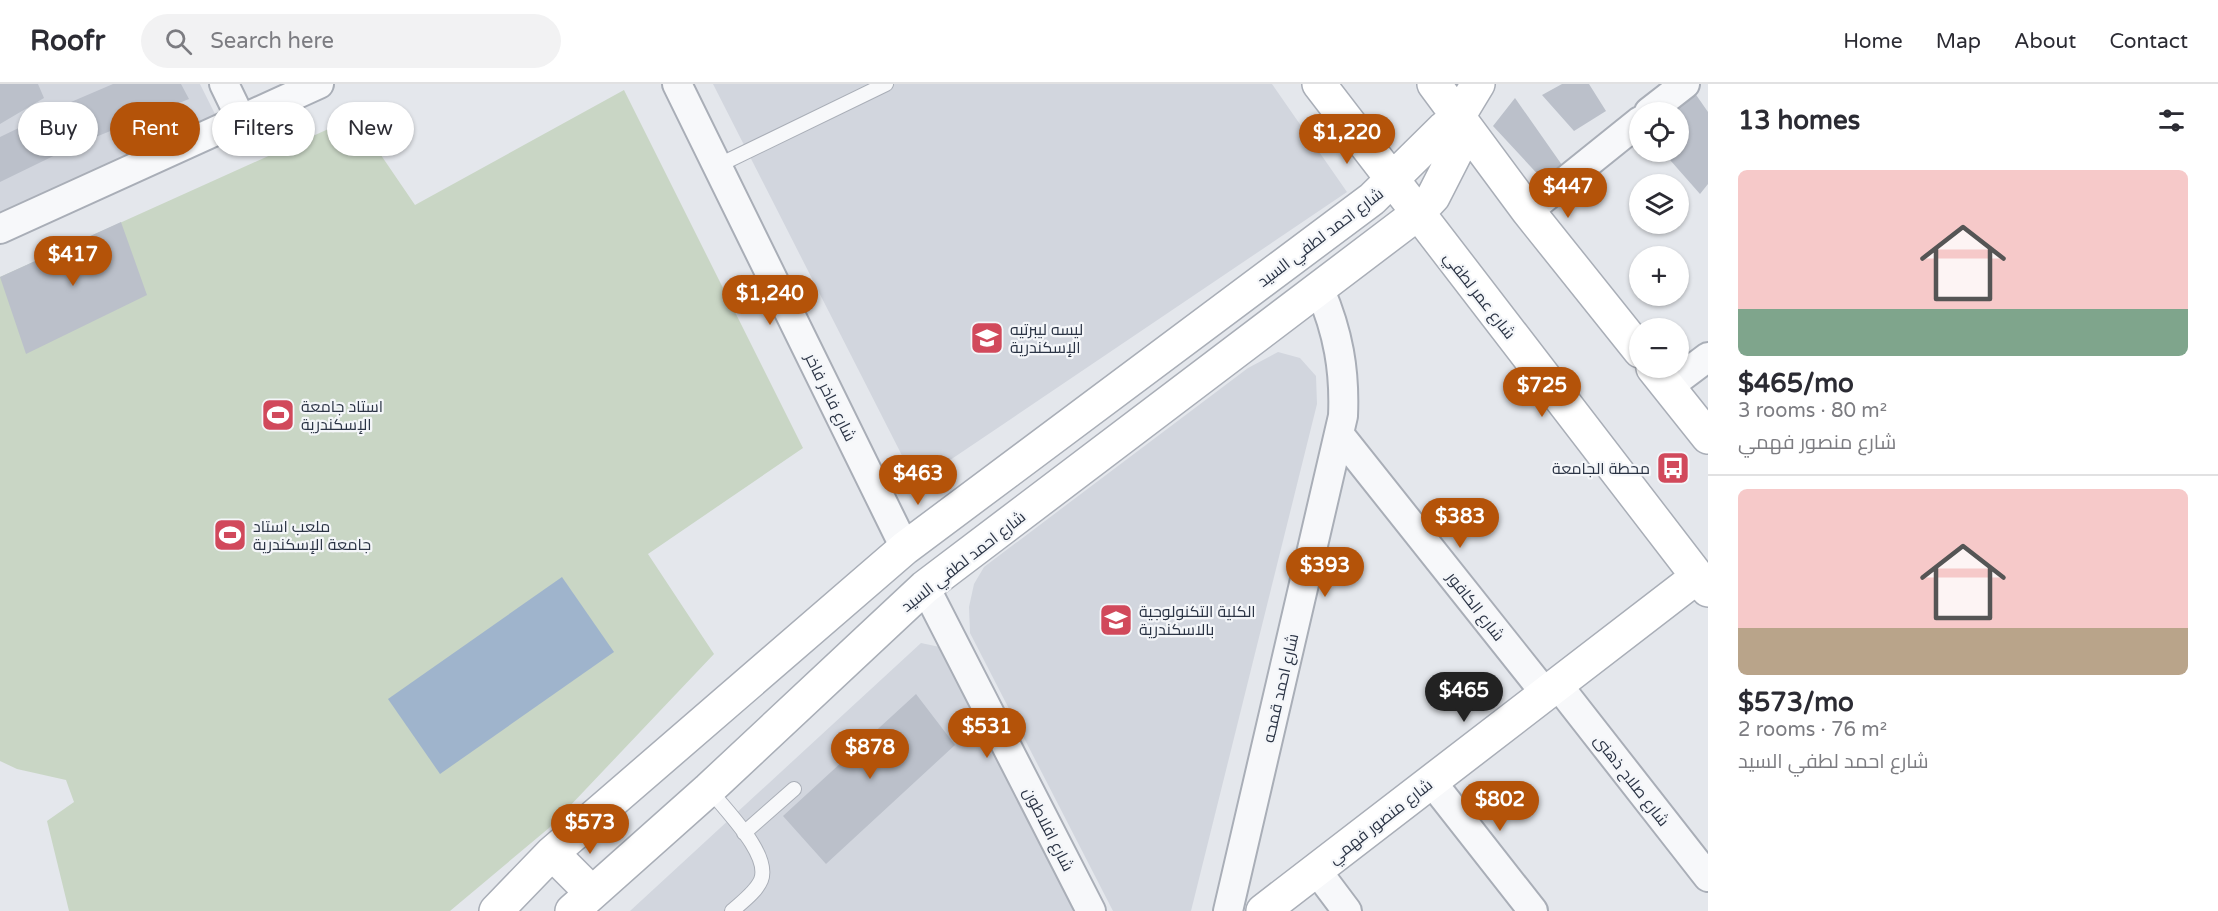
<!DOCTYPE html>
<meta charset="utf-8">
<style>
:root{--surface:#fff;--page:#f2f2f3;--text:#2b2b33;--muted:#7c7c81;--line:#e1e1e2;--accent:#b45309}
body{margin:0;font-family:"Varela Round",Cairo,sans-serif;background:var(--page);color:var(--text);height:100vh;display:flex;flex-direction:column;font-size:22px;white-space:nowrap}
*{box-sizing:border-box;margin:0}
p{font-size:20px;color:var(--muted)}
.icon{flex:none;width:33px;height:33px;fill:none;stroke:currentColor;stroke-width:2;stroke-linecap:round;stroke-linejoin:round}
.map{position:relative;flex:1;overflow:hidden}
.details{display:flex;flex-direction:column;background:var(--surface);width:510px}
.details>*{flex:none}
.banner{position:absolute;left:18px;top:18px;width:570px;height:54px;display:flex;gap:12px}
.fabs{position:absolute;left:1629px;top:18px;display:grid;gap:12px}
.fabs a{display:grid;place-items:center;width:60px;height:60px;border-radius:50%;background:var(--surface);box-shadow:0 2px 4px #0004;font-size:30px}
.price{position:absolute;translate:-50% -51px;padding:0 14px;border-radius:21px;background:var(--accent);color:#fff;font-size:20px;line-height:39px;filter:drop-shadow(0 2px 3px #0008)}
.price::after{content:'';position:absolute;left:50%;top:36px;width:18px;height:14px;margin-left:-9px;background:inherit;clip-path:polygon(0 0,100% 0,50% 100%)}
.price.on{background:#222;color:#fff}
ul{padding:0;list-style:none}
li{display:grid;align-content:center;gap:12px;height:318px;padding:0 30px}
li+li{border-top:2px solid var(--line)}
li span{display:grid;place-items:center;height:186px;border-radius:9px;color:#555}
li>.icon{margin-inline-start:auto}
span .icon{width:108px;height:108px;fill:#fffc;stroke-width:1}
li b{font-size:26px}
h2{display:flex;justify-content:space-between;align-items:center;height:72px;padding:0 30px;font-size:26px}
.chip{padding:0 21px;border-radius:27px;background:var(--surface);box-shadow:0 2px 4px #0004;font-size:21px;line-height:54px}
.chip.on{background:var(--accent);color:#fff}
header{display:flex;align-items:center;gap:36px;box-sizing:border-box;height:84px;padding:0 30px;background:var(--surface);border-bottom:2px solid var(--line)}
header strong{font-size:28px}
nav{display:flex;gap:33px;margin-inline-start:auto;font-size:21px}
.search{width:420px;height:54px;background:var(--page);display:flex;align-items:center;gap:15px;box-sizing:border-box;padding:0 21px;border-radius:33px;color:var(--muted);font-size:22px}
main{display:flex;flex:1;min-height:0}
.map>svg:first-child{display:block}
.built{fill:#d2d6de}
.green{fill:#c9d6c5}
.water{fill:#9fb4cc}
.building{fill:#bbc0ca}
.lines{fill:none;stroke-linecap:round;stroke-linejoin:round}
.lane-casing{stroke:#a9aeb7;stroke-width:16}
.street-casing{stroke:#a9aeb7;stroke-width:32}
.secondary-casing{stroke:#a9aeb7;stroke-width:36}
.lane{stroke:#f7f8fa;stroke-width:14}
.street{stroke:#f7f8fa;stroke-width:28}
.secondary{stroke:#fff;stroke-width:33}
.labels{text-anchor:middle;stroke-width:4.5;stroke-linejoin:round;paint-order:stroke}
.street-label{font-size:16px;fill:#2b3445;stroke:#f4f6f9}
.poi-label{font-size:16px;fill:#2b3445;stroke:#f4f6f9;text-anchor:start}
</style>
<header>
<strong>Roofr</strong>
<div class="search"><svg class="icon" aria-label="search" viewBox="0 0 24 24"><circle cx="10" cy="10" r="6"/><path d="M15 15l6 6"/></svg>Search here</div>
<nav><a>Home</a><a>Map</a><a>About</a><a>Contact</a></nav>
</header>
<main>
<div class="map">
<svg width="1708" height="827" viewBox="0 0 1708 827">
<rect width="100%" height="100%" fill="#e4e7ec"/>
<path class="built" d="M0 0H200L216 32 0 134Z
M713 0H1272L1347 108 916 399Z
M1278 268 1300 274 1316 292 1317 320 1191 827H1113L970 549 969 523 974 500 984 483 1248 284Z
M921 559 949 565 1083 827H630Z"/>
<path class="green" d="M624 6 803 364 648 470 714 570 549 744 450 827H69L47 737 74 718 66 696 17 685 0 677V193L355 33 415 121Z"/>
<path class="water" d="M562 493 614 568 440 690 388 615Z"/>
<path class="building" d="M0 0H38L44 14 0 40Z
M113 0H181L189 15 76 61 64 21Z
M1562 0H1589L1606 27 1574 47 1542 11Z
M1692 5 1708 28V100L1700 110 1663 68H1678V28H1664Z
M1515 14 1562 81 1544 97 1493 42Z
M58 25 76 61 0 98V53Z
M121 138 147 211 26 270 0 193Z
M916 610 955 661 826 780 783 732Z"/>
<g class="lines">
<defs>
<path id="lane" d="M717 82 886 0
M709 705C725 726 771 770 761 796 756 808 742 818 732 827
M744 749 794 705"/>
<path id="street" d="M224 0 241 35
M677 0 905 464
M1649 28 1685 0
M1528 127 1640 37
M0 145 319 0
M1668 303 1708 273
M1339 350 1545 609
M925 503 1091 827
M1557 600 1708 793
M1431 697 1533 827
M1317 787 1347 827
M1228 827 1343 332C1345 286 1338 248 1320 206"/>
<path id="secondary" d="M1319 0 1708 506
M1434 0 1528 127 1640 267
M1653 284 1708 353
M552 769 592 809
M496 827 552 769 905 464 1372 115 1443 45 1458 33 1478 0
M572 827 709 705 925 503 1417 130 1433 113 1457 66 1458 33
M1263 827 1697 493"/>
</defs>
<use href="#lane" class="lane-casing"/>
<use href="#street" class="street-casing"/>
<use href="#secondary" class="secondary-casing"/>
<use href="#lane" class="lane"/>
<use href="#street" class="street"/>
<use href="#secondary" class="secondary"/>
</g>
<defs>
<symbol id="school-square" viewBox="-11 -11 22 22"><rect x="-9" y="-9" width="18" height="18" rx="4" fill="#d1495b" stroke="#f4f6f9"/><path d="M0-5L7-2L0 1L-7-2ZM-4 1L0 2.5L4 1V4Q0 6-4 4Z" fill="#fff"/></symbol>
<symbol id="stadium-square" viewBox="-11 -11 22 22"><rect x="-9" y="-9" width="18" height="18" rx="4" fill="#d1495b" stroke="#f4f6f9"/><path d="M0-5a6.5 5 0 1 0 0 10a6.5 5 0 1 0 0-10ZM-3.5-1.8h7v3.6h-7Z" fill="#fff"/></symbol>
<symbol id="bus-square" viewBox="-11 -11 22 22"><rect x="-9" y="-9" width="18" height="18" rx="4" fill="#d1495b" stroke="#f4f6f9"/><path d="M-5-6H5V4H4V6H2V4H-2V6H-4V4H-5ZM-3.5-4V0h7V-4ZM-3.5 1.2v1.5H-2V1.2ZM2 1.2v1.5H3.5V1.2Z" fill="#fff"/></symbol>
</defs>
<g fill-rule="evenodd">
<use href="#school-square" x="968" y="235" width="38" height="38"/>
<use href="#stadium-square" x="259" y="312" width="38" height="38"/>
<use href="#bus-square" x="1654" y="365" width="38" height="38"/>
<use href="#stadium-square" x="211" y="432" width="38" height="38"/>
<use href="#school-square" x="1097" y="517" width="38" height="38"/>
</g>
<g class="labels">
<g class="street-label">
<text transform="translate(1320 153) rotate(-37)" y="6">شارع احمد لطفي السيد</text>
<text transform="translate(1480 211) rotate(52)" y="6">شارع عمر لطفي</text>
<text transform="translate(831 313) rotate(64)" y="6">شارع فاخر فاخر</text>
<text transform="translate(963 477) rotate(-38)" y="6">شارع احمد لطفي السيد</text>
<text transform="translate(1476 522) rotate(52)" y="6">شارع الكافور</text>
<text transform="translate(1280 604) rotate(-77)" y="6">شارع احمد قمحه</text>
<text transform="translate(1632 696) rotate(52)" y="6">شارع صلاح ذهنى</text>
<text transform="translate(1380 737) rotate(-38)" y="6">شارع منصور فهمي</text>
<text transform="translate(1049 745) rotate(63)" y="6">شارع افلاطون</text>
</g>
<g class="poi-label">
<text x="1010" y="251">ليسه ليبرتيه<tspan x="1010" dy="18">الإسكندرية</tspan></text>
<text x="301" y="328">استاد جامعة<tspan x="301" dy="18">الإسكندرية</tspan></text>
<text x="1650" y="390" text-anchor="end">محطة الجامعة</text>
<text x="253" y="448">ملعب استاد<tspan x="253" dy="18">جامعة الإسكندرية</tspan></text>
<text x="1139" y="533">الكلية التكنولوجية<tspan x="1139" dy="18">بالاسكندرية</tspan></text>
</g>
</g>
</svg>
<div class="fabs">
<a><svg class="icon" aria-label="locate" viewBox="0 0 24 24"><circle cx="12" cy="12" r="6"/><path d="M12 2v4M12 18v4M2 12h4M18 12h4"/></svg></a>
<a><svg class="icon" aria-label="layers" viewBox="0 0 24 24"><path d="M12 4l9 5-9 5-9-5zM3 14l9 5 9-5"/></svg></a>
<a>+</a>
<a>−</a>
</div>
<b class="price" style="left:1347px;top:81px">$1,220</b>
<b class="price" style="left:1568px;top:135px">$447</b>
<b class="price" style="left:73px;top:203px">$417</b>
<b class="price" style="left:770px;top:242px">$1,240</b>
<b class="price" style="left:1542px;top:334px">$725</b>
<b class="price" style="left:918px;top:422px">$463</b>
<b class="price" style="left:1460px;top:465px">$383</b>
<b class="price" style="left:1325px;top:514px">$393</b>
<b class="price on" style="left:1464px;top:639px">$465</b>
<b class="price" style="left:987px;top:675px">$531</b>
<b class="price" style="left:870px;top:696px">$878</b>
<b class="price" style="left:1500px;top:748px">$802</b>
<b class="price" style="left:590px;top:771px">$573</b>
<div class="banner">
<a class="chip">Buy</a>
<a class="chip on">Rent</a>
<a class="chip">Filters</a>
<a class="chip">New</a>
</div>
</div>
<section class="details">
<h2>13 homes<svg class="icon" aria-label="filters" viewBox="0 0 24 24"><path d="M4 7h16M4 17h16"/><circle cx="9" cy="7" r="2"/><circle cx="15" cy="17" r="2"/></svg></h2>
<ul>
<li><span style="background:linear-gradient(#f6c9c9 75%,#7fa58c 0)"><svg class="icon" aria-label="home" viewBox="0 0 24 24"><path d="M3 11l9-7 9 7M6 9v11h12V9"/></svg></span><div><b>$465/mo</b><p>3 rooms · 80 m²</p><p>شارع منصور فهمي</p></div></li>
<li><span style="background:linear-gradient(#f6c9c9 75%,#b9a48a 0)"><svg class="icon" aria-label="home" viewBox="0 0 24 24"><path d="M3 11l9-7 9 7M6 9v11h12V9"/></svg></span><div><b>$573/mo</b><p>2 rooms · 76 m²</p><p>شارع احمد لطفي السيد</p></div></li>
</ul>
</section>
</main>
